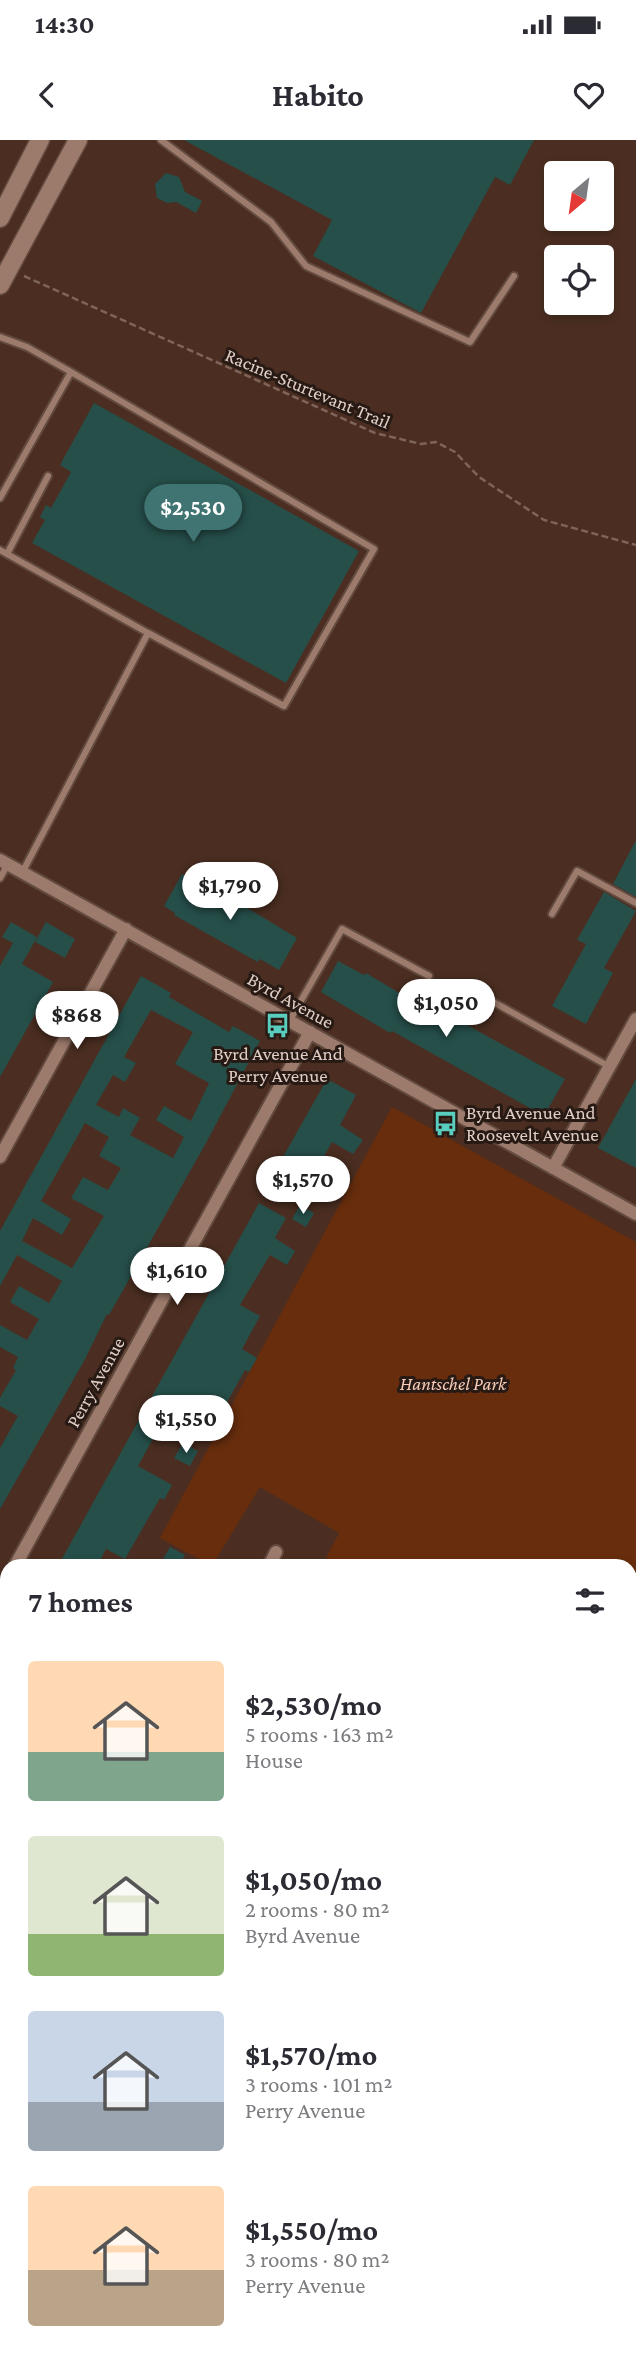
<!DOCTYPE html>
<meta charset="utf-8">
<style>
:root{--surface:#fff;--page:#f2f2f3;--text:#2b2b33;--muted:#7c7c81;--accent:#407472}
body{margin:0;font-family:"Crimson Pro",serif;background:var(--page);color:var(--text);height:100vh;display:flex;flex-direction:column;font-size:26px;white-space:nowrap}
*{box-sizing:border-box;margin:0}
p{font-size:23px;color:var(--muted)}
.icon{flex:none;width:38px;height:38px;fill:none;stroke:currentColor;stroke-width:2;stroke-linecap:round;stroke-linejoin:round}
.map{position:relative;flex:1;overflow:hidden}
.drawer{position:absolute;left:0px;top:1419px;width:637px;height:800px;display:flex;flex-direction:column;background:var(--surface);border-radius:21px 21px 0 0;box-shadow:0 4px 10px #0003}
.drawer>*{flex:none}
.needle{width:46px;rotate:209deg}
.controls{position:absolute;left:544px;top:21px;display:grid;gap:14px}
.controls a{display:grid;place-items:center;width:70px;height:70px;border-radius:7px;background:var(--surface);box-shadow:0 4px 10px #0003;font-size:35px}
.price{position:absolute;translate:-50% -60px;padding:0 16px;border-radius:24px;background:#fff;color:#222;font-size:23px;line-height:46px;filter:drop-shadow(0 2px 4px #0008)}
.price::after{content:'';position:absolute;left:50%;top:42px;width:21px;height:16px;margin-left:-10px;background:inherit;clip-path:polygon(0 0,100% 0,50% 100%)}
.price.selected{background:var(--accent);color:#fff}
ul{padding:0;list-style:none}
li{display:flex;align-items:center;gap:21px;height:175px;padding:0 28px}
li span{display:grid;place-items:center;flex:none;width:196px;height:140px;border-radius:7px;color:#555}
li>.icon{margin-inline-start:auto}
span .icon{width:84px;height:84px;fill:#fffc;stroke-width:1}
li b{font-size:30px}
h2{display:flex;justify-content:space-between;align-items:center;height:84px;padding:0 28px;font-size:30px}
.status{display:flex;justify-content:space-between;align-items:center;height:49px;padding:0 35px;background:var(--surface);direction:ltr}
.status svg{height:19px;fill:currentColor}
header{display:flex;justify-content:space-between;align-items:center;height:91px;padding:0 28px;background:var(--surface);font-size:32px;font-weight:700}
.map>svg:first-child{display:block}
.green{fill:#672d0d}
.building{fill:#264f4a;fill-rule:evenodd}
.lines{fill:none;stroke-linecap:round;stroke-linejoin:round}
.lane-casing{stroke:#624a3e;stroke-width:10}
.street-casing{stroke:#624a3e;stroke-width:16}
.secondary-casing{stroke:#624a3e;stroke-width:21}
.path{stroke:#7e6459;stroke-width:2.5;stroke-dasharray:7 3.5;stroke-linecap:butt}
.lane{stroke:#9d7b6c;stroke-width:6}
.street{stroke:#9d7b6c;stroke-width:12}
.secondary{stroke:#9d7b6c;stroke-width:18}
.labels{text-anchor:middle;stroke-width:6;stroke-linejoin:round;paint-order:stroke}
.street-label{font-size:19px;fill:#e1cec6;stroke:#271a14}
.poi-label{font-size:19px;fill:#e1cec6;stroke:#271a14}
.park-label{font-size:19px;font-style:italic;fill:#f7ccb9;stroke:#271a14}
</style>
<div class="status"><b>14:30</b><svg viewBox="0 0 49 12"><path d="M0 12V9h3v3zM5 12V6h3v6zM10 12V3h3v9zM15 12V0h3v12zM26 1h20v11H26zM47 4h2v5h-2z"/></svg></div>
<header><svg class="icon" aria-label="back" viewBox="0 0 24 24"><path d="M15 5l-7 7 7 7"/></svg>Habito<svg class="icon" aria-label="heart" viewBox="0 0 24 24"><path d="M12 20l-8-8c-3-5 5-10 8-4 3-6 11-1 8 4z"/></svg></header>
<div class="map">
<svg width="636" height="2218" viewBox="0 0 636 2218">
<rect width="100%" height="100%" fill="#4b2e21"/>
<path class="green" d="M392 967 636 1102V1673L630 1669V1426H322L339 1393 260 1347 212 1426 160 1398Z"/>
<path class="building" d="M184 0H534L510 45 495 37 421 173 313 116 332 80Z
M166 33 179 37 185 52 202 61 196 73 176 62 167 63 157 58 155 44Z
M94 263 359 411 286 543 32 403 45 380 40 377 46 365 51 368 71 332 60 325Z
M636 700V757L613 744Z
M182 734 202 745 204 742 297 798 279 830 260 819 258 822 174 775 175 773 164 766Z
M604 752 636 771 604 828 613 833 586 884 552 866 586 804 577 800Z
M11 782 37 797 22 824 53 842 0 937V826L13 803 2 797Z
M46 782 75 799 65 818 35 802Z
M338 821 364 835 366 833 446 881 449 875 565 939 544 976 392 891 390 893 321 852Z
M141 836 171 853 169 857 229 892 233 886 260 901 206 1003 109 1175 107 1174 84 1221 0 1369V1308L18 1276 0 1266V1258L16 1230 13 1228 18 1217 0 1207V1185L27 1200 39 1179 10 1162 19 1146 49 1163 62 1141 17 1115 0 1146V1091ZM151 870 193 892 175 924 209 943 191 981 164 966 156 980 184 997 173 1018 130 995 140 978 123 968 119 977 96 965 113 935 125 942 136 923 124 917ZM85 983 109 997 99 1016 121 1028 108 1050 83 1037 71 1058 104 1076 72 1128 22 1101 33 1078 62 1095 71 1079 41 1061Z
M327 939 356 955 340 985 363 1000 353 1014 332 1002 319 1025 342 1038 333 1053 300 1036 292 1052 270 1040Z
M636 939V1028L598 1008Z
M259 1063 286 1078 275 1098 295 1111 287 1125 270 1115 240 1165 260 1176 242 1209 257 1218 249 1232 245 1230 221 1273 208 1266 189 1302 160 1286 138 1326 172 1345 164 1360 160 1358 125 1419 106 1409 97 1426H58Z
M300 1065 314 1073 306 1087 292 1079Z
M183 1303 198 1311 190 1326 174 1318Z
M170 1407 185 1415 179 1426H159Z"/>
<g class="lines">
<defs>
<path id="lane" d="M161 0 271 82 306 126 470 202 514 136
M0 197 27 207 71 232 0 358
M71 232 374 409 284 566 148 493
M0 410 148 493 22 733
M7 414 48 336
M0 738 8 724
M552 774 577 731 636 763
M470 849 610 927
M290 880 342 789 429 836
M0 2095 7 2083"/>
<path id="street" d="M0 720 636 1074
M0 1017 126 789
M553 1028 636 879
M15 1426 310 892
M269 1426 276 1412
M0 1451 7 1440
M630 2144 636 2148
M289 2212 299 2218
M104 2218 107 2212"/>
<path id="secondary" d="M0 78 40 0
M0 145 78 0
M0 1583 7 1586
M630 1837 636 1840"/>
</defs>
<use href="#lane" class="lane-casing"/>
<use href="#street" class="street-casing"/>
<use href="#secondary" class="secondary-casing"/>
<path class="path" d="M24 136 375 293 421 304 436 302 455 312 479 337 544 380 636 405"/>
<use href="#lane" class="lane"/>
<use href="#street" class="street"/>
<use href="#secondary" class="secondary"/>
</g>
<defs>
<symbol id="bus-bare" viewBox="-9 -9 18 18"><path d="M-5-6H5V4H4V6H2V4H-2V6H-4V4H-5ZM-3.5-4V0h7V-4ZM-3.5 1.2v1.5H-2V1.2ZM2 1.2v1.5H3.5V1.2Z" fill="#59cebf" stroke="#271a14" stroke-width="2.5" paint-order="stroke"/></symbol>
</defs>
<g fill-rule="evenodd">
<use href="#bus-bare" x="260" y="868" width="35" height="35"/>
<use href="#bus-bare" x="428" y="966" width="35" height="35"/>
</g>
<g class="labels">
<g class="street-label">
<text transform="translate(308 248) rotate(23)" y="7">Racine-Sturtevant Trail</text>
<text transform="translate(291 860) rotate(29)" y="7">Byrd Avenue</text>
<text transform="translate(95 1242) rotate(-61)" y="7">Perry Avenue</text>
</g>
<g class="poi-label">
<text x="278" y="920">Byrd Avenue And<tspan x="278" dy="22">Perry Avenue</tspan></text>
<text x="466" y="979" text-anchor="start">Byrd Avenue And<tspan x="466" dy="22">Roosevelt Avenue</tspan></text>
</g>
<g class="park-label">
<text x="453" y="1250">Hantschel Park</text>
</g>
</g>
</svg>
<div class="controls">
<a><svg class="needle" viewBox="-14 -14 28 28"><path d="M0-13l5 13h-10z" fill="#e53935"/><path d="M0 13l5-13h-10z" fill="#7c7c81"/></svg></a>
<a><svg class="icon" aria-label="locate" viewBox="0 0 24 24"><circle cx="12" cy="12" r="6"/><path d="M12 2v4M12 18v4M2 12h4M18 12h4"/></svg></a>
</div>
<b class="price selected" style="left:193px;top:404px">$2,530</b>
<b class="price" style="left:230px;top:782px">$1,790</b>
<b class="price" style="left:446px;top:899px">$1,050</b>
<b class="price" style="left:77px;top:911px">$868</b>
<b class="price" style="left:303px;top:1076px">$1,570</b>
<b class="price" style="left:177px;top:1167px">$1,610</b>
<b class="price" style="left:186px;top:1315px">$1,550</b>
<section class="drawer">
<h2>7 homes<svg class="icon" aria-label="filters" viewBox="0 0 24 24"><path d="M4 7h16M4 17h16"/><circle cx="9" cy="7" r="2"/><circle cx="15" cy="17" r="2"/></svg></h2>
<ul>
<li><span style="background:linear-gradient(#ffd9b3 65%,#7fa58c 0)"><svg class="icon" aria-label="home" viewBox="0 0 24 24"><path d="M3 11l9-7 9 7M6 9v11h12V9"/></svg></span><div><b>$2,530/mo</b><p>5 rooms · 163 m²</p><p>House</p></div></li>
<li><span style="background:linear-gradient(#dfe7d0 70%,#8fb573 0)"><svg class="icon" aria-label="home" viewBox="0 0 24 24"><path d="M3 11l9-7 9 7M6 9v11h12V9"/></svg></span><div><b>$1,050/mo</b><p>2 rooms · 80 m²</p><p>Byrd Avenue</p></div></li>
<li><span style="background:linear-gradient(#c9d6e8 65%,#9aa5b1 0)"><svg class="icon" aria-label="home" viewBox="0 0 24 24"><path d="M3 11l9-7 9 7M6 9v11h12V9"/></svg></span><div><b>$1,570/mo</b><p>3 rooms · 101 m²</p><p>Perry Avenue</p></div></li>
<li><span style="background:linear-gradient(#ffd9b3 60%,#b9a48a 0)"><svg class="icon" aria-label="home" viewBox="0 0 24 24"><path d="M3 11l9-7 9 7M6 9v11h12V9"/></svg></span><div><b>$1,550/mo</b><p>3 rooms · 80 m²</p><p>Perry Avenue</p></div></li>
</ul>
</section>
</div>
